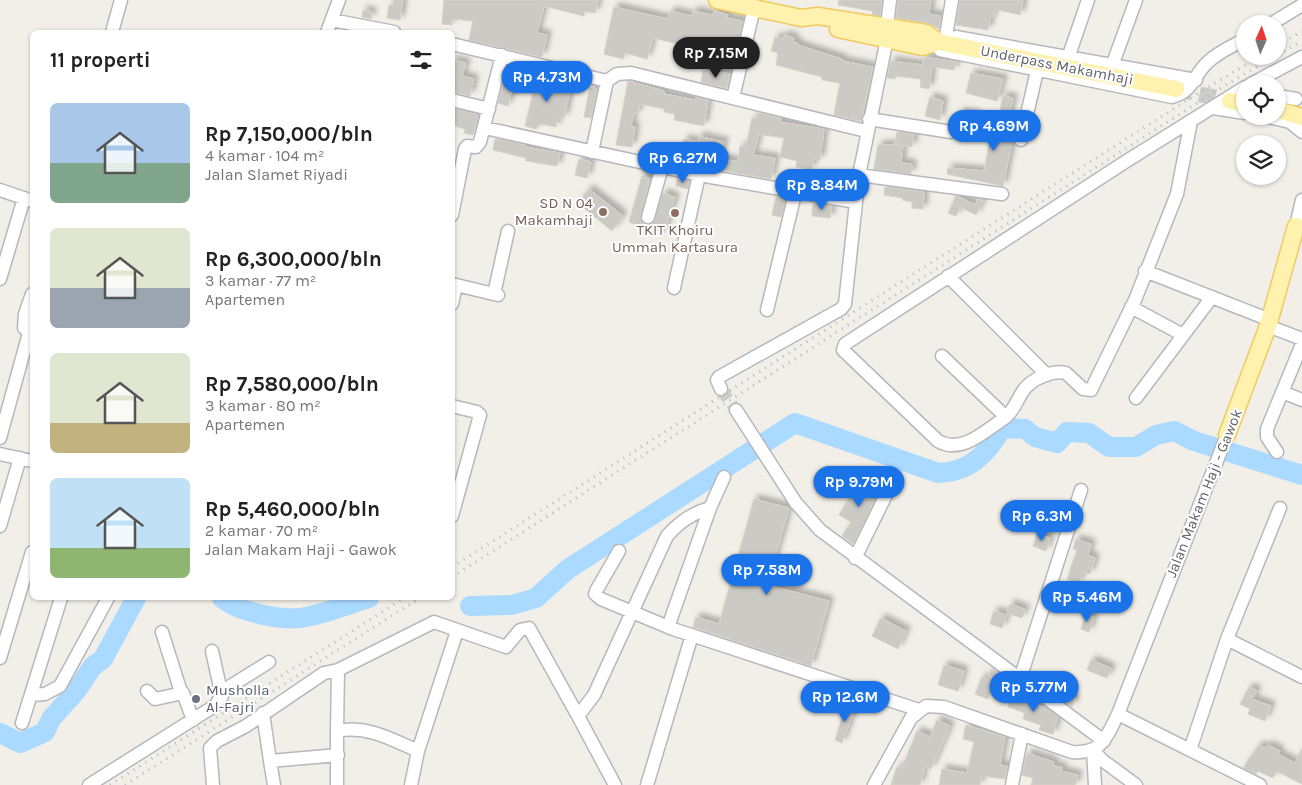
<!DOCTYPE html>
<html lang="id">
<meta charset="utf-8">
<style>
:root{--surface:#fff;--page:#f6f6f6;--text:#222;--muted:#767676;--accent:#1a73e8}
body{margin:0;font-family:Karla,sans-serif;background:var(--page);color:var(--text);height:100vh;display:flex;flex-direction:column;font-size:19px;white-space:nowrap}
*{box-sizing:border-box;margin:0}
p{font-size:16px;color:var(--muted)}
.icon{flex:none;width:28px;height:28px;fill:none;stroke:currentColor;stroke-width:2;stroke-linecap:round;stroke-linejoin:round}
.map{position:relative;flex:1;overflow:hidden}
.drawer{position:absolute;left:30px;top:30px;width:425px;height:570px;display:flex;flex-direction:column;background:var(--surface);border-radius:8px;box-shadow:0 1px 4px #0004}
.drawer>*{flex:none}
.needle{width:32px;rotate:3deg}
.controls{position:absolute;left:1236px;top:15px;display:grid;gap:10px}
.controls a{display:grid;place-items:center;width:50px;height:50px;border-radius:50%;background:var(--surface);box-shadow:0 1px 4px #0004;font-size:25px}
.price{position:absolute;translate:-50% -42px;padding:0 11px;border-radius:18px;background:var(--accent);color:#fff;font-size:16px;line-height:32px;filter:drop-shadow(0 1px 2px #0008)}
.price::after{content:'';position:absolute;left:50%;top:30px;width:15px;height:11px;margin-left:-8px;background:inherit;clip-path:polygon(0 0,100% 0,50% 100%)}
.price.current{background:#222;color:#fff}
ul{padding:0;list-style:none}
li{display:flex;align-items:center;gap:15px;height:125px;padding:0 20px}
li span{display:grid;place-items:center;flex:none;width:140px;height:100px;border-radius:8px;color:#555}
li>.icon{margin-inline-start:auto}
span .icon{width:60px;height:60px;fill:#fffc;stroke-width:1}
li b{font-size:21px}
h2{display:flex;justify-content:space-between;align-items:center;height:60px;padding:0 20px;font-size:21px}
.map>svg:first-child{display:block}
.lines{fill:none;stroke-linecap:round;stroke-linejoin:round}
.river{stroke:#aadaff;stroke-width:20}
.building{fill:#cccac5;stroke:#d6d1c6;filter:url(#shadow)}
.minor-tunnel{stroke:#ccccc8;stroke-width:12;stroke-dasharray:12 6;stroke-linecap:butt}
.major-tunnel{stroke:#ccccc8;stroke-width:16;stroke-dasharray:16 8;stroke-linecap:butt}
.minor-casing{stroke:#b5b8bc;stroke-width:15}
.major-casing{stroke:#f2c960;stroke-width:19}
.minor{stroke:#fff;stroke-width:12}
.major{stroke:#fff2af;stroke-width:16}
.rail{stroke:#b6b7b8;stroke-width:3;stroke-dasharray:1 6;stroke-linecap:butt}
.education-dot{fill:#8d6e63;stroke:#fff;stroke-width:2}
.worship-dot{fill:#6b7280;stroke:#fff;stroke-width:2}
.labels{text-anchor:middle;stroke-width:4;stroke-linejoin:round;paint-order:stroke}
.street-label{font-size:15px;fill:#5f6368;stroke:#fff}
.education-label{font-size:15px;fill:#785e54;stroke:#fff;text-anchor:end}
.worship-label{font-size:15px;fill:#5b616d;stroke:#fff;text-anchor:start}
</style>
<div class="map">
<svg width="1302" height="785" viewBox="0 0 1302 785">
<defs>
<filter id="shadow"><feDropShadow dx="4.5" dy="-4.5" stdDeviation="2.5" flood-color="#0004"/></filter>
</defs>
<rect width="100%" height="100%" fill="#f1efe8"/>
<g class="lines">
<path class="river" d="M222 598C238 612 284 622 306 617 327 613 349 604 369 598
M470 606 512 605 536 598 568 569 795 423 938 473C970 472 987 454 1002 428L1025 429 1035 437 1057 443 1067 432 1089 433 1109 447H1136L1156 435 1174 431 1194 441 1302 475
M0 733 20 743 45 732 51 719 77 690 93 666 103 659 136 598"/>
</g>
<path class="building" d="M394 0H403L400 20 387 18 389 5 393 6Z
M444 0H598L595 13 585 11 584 16 544 6 537 33 547 35 542 57 469 40 473 21 452 19V25L442 24Z
M839 0H882L880 16 872 14 873 11 838 5Z
M898 0H931L929 14 941 16 939 29 928 23 896 18Z
M960 0H1023L1020 15 995 9 993 17 991 16 988 30 956 25Z
M614 7 668 19 670 11 692 16 693 11 713 15 714 11 728 15 727 18 743 21 735 55 706 49 707 42 684 40 683 45 653 38 647 59 625 53 623 59 604 54Z
M363 10 372 12 371 19 362 17Z
M784 35 794 38 793 42 798 43V45L842 59V61L873 67 861 121 834 115 840 83 822 80V77L776 65 778 53 771 51 775 37 783 39Z
M924 57 956 62 954 70 932 67 929 89 920 87 921 79 895 76V79L887 78 891 61 923 65Z
M452 60 466 63 462 76 474 79 470 96 452 92Z
M508 66 517 68 508 106 498 103Z
M703 70 730 74 727 88 701 82Z
M538 73 554 77 552 83 571 87 564 118 558 117 556 127 540 124 536 129 525 126Z
M971 73 1003 79 997 101 966 93Z
M628 81 664 91V94L695 100 696 97 708 100 704 126 674 120 675 114 664 112V109L640 104 638 113H634L631 126 635 127 632 147 616 145Z
M590 87 597 89 591 118 584 117Z
M1003 96 1013 98 1006 131 1014 132 1003 186 947 174 948 168 984 171 990 139 994 140Z
M930 97 943 101 940 120 925 116Z
M455 109 478 115 473 135 464 133 465 129 452 125V112Z
M960 112 977 115 974 130 958 128Z
M758 113 781 118 780 122 824 129 820 160 814 159 812 169 796 167 797 161 780 157 784 138 764 135 759 134 753 155 775 158 771 179 704 167 707 154 682 150 684 139 698 142 699 136 706 138 724 142 720 158 738 162 740 146 746 147 752 118 757 119Z
M897 132 914 134 912 147 895 144Z
M495 139 525 145V147L560 153 557 166 526 161V158L493 150Z
M878 145H903L901 163 912 164 911 174 874 169Z
M579 159 591 162 587 178 575 175Z
M642 176 650 179 640 215 643 223 650 225 654 222 663 193 675 197 664 233 629 222Z
M677 179 689 181 688 189 676 186Z
M885 187 924 192 923 209 912 208V202L902 200 903 198 884 195Z
M589 189 623 216 612 231 578 203Z
M956 196 976 205 977 199 983 200 976 215 960 207 956 216 948 213Z
M776 197 786 198 781 217 772 215Z
M813 203 832 206 830 218 812 216Z
M861 478 880 489 853 544 842 536 851 522 839 515Z
M754 499 789 508 767 585 829 601 811 666 693 627 696 617 719 624Z
M1037 534 1050 538 1046 551 1033 546Z
M1076 539 1091 544 1088 555 1095 558 1090 574 1083 572 1079 583 1067 579 1077 550 1073 549Z
M1010 604 1025 609 1022 618 1007 613Z
M994 611 1007 615 1002 628 990 624Z
M1086 614 1094 617 1089 632 1081 629Z
M881 618 906 631 898 649 872 636Z
M1091 660 1111 668 1107 678 1087 670Z
M944 665 964 671 958 691 938 685Z
M992 669 1001 675 999 682 988 677Z
M982 677 994 682 988 699 975 694Z
M1249 687 1257 691 1252 699 1271 706 1265 721 1248 714 1250 709 1240 704Z
M1013 692 1028 697 1027 701 1044 707 1058 717 1053 734 1039 730 1041 725 1023 719 1025 713 1008 707Z
M1063 695 1075 699 1072 707 1061 699Z
M846 704 855 707 842 743 835 740Z
M937 720 950 726 931 769 925 767 920 785H891L897 767 902 768 917 731 930 737Z
M966 725 1005 737 1000 765 1007 766 1005 779 982 776 980 785H939L942 769 967 773 974 742 963 739Z
M1259 745 1266 748 1268 745 1280 751 1278 754 1295 763 1302 749V784L1276 771 1273 778 1258 771 1256 774 1243 768Z
M1027 753 1054 762 1053 766 1062 767 1061 771 1078 775 1075 785H1031L1033 778 1022 775Z"/>
<g class="lines">
<path class="minor-tunnel" d="M721 389 736 410"/>
<path class="major-tunnel" d="M1176 89 1230 101"/>
<defs>
<path id="minor" d="M332 20 394 32
M1271 24 1302 5
M887 26 890 0
M112 32 121 0
M327 32 339 0
M946 36 952 0
M956 37 1196 80
M452 44 607 81 617 74 631 73 866 131
M940 50 1172 97C1194 91 1194 74 1208 62 1218 52 1233 46 1245 39
M1068 58 1088 0
M1112 66 1136 0
M1251 84 1302 57
M1278 96 1296 99
M733 98 754 8
M452 100 489 109
M1213 108 1245 113
M1264 116 1290 122 1302 132
M869 119 951 132
M1191 121 1177 194 1135 300 1091 390 1083 389 1066 373C1052 370 1031 379 1023 391 1017 400 1014 410 1006 417 986 430 962 455 938 441L843 350 845 344 1125 162 1245 87
M485 128 699 175 856 202
M1021 140 1037 71
M592 152 607 81
M859 175 1002 194
M0 190 32 201
M452 215 465 149 467 146 476 147 480 142 502 55
M648 217 662 167
M1296 226 1302 200
M1145 271 1270 320
M948 276 1047 375
M0 279 24 198
M452 284 498 295
M674 288 699 175
M32 294 25 314 24 328 32 334
M494 294 508 231
M452 304 456 285
M1131 307 1183 335
M767 310 796 190
M1268 326 1302 339
M942 356 1006 417
M721 389 717 380 719 377 841 309 845 304 859 175 887 39
M1282 392 1302 400
M1136 398 1212 297
M452 406 477 412 480 415 452 516
M736 410 796 503 820 530 1104 741
M0 438 29 333
M1277 452 1267 437V429L1302 344
M0 454 32 461
M0 526 20 458
M619 551 596 591 595 594 601 599 673 629 919 710
M855 558 887 493
M668 627 710 508
M162 632 181 692
M1227 639 1302 677
M212 651 222 696
M0 658 32 552
M338 670 337 731C367 725 391 739 418 751
M1020 679 1081 490
M147 691 155 699 183 693 193 720
M31 695 45 694 60 686 108 598
M263 713 270 761
M1118 714 1260 785
M578 716 615 785
M22 723 61 598
M1093 750 1102 760 1136 785
M1093 750 1095 785
M1190 750 1227 639 1280 508
M89 785 216 705 224 690 269 662
M213 785 210 748 217 741 246 726 324 673 338 670 434 622 506 647 520 630 529 628 578 716 594 695 667 536C679 522 692 513 710 508L724 477
M274 785 270 761 338 755
M337 785V731
M411 785 418 751 457 631
M647 785 692 635
M874 785 911 718 926 706 944 707 1072 752C1102 754 1106 738 1118 714L1227 435
M1012 785 1022 734"/>
<path id="major" d="M717 0 801 18 818 16 926 33 938 42 1176 89
M838 29 922 47 938 42
M1230 101 1245 104
M1278 110 1302 117
M1227 435 1268 326 1296 226"/>
</defs>
<use href="#minor" class="minor-casing"/>
<use href="#major" class="major-casing"/>
<use href="#minor" class="minor"/>
<use href="#major" class="major"/>
<path class="rail" d="M1278 46 1302 31
M1278 55 1302 41
M452 567 1189 99 1260 56
M452 577 1224 86 1275 56
M110 785 404 598
M125 785 420 598"/>
</g>
<g class="education-dot">
<circle cx="603" cy="212" r="5"/>
<circle cx="675" cy="213" r="5"/>
</g>
<circle class="worship-dot" cx="196" cy="699" r="5"/>
<g class="labels">
<g class="street-label">
<text transform="translate(1057 65) rotate(11)" y="5">Underpass Makamhaji</text>
<text transform="translate(1204 493) rotate(-68)" y="5">Jalan Makam Haji - Gawok</text>
</g>
<g class="education-label">
<text x="593" y="208">SD N 04<tspan x="593" dy="17">Makamhaji</tspan></text>
<text x="675" y="235" text-anchor="middle">TKIT Khoiru<tspan x="675" dy="17">Ummah Kartasura</tspan></text>
</g>
<g class="worship-label">
<text x="206" y="695">Musholla<tspan x="206" dy="17">Al-Fajri</tspan></text>
</g>
</g>
</svg>
<div class="controls">
<a><svg class="needle" viewBox="-14 -14 28 28"><path d="M0-13l5 13h-10z" fill="#e53935"/><path d="M0 13l5-13h-10z" fill="#767676"/></svg></a>
<a><svg class="icon" aria-label="locate" viewBox="0 0 24 24"><circle cx="12" cy="12" r="6"/><path d="M12 2v4M12 18v4M2 12h4M18 12h4"/></svg></a>
<a><svg class="icon" aria-label="layers" viewBox="0 0 24 24"><path d="M12 4l9 5-9 5-9-5zM3 14l9 5 9-5"/></svg></a>
</div>
<b class="price current" style="left:716px;top:79px">Rp 7.15M</b>
<b class="price" style="left:547px;top:103px">Rp 4.73M</b>
<b class="price" style="left:994px;top:152px">Rp 4.69M</b>
<b class="price" style="left:683px;top:184px">Rp 6.27M</b>
<b class="price" style="left:822px;top:211px">Rp 8.84M</b>
<b class="price" style="left:859px;top:508px">Rp 9.79M</b>
<b class="price" style="left:1042px;top:542px">Rp 6.3M</b>
<b class="price" style="left:767px;top:596px">Rp 7.58M</b>
<b class="price" style="left:1087px;top:623px">Rp 5.46M</b>
<b class="price" style="left:1034px;top:713px">Rp 5.77M</b>
<b class="price" style="left:845px;top:723px">Rp 12.6M</b>
<section class="drawer">
<h2>11 properti<svg class="icon" aria-label="filters" viewBox="0 0 24 24"><path d="M4 7h16M4 17h16"/><circle cx="9" cy="7" r="2"/><circle cx="15" cy="17" r="2"/></svg></h2>
<ul>
<li><span style="background:linear-gradient(#a9c7e8 60%,#7fa58c 0)"><svg class="icon" aria-label="home" viewBox="0 0 24 24"><path d="M3 11l9-7 9 7M6 9v11h12V9"/></svg></span><div><b>Rp 7,150,000/bln</b><p>4 kamar · 104 m²</p><p>Jalan Slamet Riyadi</p></div></li>
<li><span style="background:linear-gradient(#dfe7d0 60%,#9aa5b1 0)"><svg class="icon" aria-label="home" viewBox="0 0 24 24"><path d="M3 11l9-7 9 7M6 9v11h12V9"/></svg></span><div><b>Rp 6,300,000/bln</b><p>3 kamar · 77 m²</p><p>Apartemen</p></div></li>
<li><span style="background:linear-gradient(#dfe7d0 70%,#c2b280 0)"><svg class="icon" aria-label="home" viewBox="0 0 24 24"><path d="M3 11l9-7 9 7M6 9v11h12V9"/></svg></span><div><b>Rp 7,580,000/bln</b><p>3 kamar · 80 m²</p><p>Apartemen</p></div></li>
<li><span style="background:linear-gradient(#bfe0f5 70%,#8fb573 0)"><svg class="icon" aria-label="home" viewBox="0 0 24 24"><path d="M3 11l9-7 9 7M6 9v11h12V9"/></svg></span><div><b>Rp 5,460,000/bln</b><p>2 kamar · 70 m²</p><p>Jalan Makam Haji - Gawok</p></div></li>
</ul>
</section>
</div>
